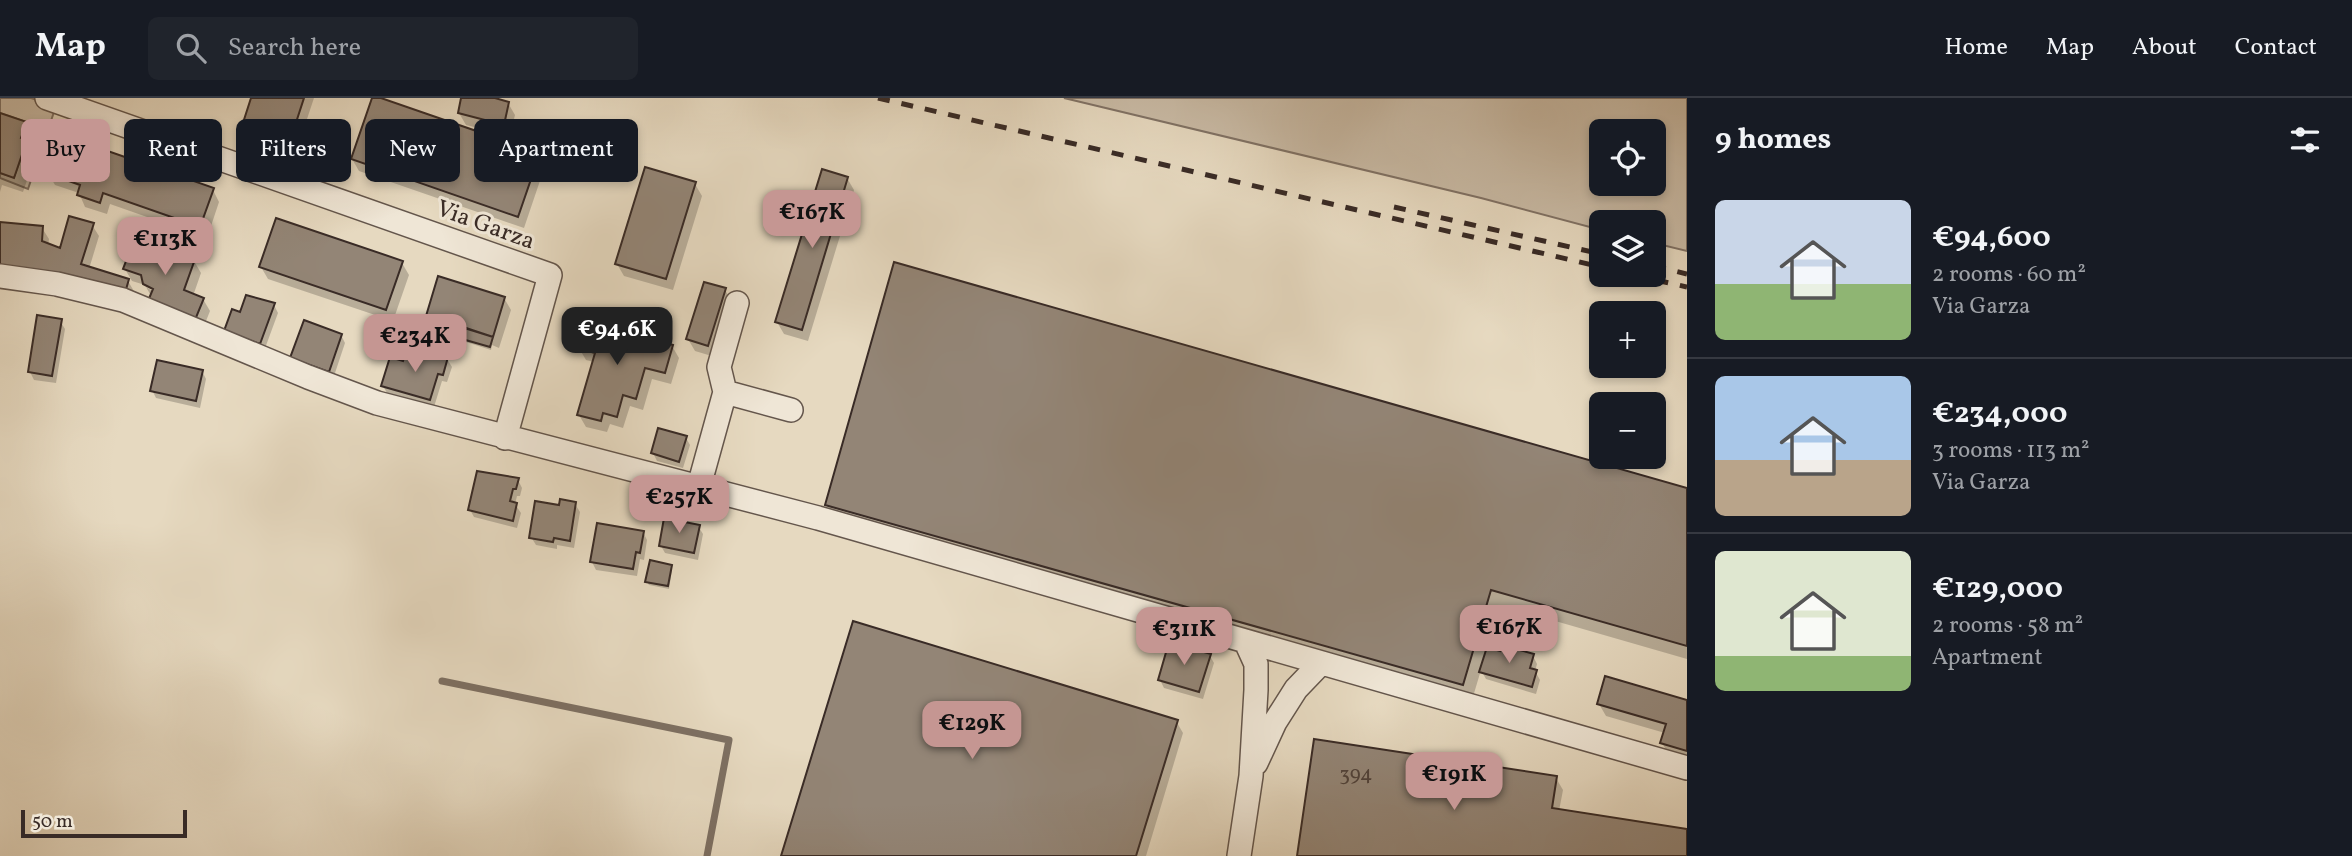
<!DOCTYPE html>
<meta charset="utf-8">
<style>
:root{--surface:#171b24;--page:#20242c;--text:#f1f3f6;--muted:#9ea1a6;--line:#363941;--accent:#c59692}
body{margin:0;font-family:Vollkorn,serif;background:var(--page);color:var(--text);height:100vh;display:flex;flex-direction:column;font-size:26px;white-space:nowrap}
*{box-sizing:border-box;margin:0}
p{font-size:23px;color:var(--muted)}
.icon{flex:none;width:38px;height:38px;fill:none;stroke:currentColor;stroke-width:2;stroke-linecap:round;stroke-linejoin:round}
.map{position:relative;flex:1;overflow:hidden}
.details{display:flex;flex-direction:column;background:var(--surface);width:665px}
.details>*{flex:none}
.hud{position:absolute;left:21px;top:21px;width:665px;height:63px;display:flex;gap:14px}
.controls{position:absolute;left:1589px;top:21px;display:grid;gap:14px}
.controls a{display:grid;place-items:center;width:77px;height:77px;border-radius:10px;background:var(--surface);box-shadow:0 4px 10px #0003;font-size:35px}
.scale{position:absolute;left:21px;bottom:18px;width:166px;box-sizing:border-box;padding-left:7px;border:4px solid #392b26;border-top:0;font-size:19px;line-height:24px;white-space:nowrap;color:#392b26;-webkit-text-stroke:5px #efe6d6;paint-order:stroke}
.price{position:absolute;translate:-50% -60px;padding:0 16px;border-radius:14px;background:var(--accent);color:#111;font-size:23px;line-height:46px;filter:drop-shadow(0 2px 4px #0008)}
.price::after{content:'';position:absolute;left:50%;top:42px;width:21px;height:16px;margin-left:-10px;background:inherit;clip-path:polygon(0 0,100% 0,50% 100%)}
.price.on{background:#222;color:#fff}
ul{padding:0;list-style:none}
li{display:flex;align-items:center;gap:21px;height:175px;padding:0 28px}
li+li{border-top:2px solid var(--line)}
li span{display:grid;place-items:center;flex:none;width:196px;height:140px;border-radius:10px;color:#555}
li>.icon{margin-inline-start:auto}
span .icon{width:84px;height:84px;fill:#fffc;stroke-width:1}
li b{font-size:30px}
h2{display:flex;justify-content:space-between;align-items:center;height:84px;padding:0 28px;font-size:30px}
.tag{padding:0 24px;border-radius:10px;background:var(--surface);box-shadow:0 4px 10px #0003;font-size:24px;line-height:63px}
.tag.on{background:var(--accent);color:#111}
header{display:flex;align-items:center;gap:42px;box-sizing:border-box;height:98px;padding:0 35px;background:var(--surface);border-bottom:2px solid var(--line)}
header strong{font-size:33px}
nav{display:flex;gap:38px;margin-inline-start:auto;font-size:24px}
.search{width:490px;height:63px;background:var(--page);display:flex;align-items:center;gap:18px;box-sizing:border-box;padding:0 24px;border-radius:10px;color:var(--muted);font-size:26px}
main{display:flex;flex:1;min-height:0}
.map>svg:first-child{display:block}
.green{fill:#c9bba6;stroke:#817366;stroke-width:2;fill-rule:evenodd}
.shadow{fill:#0003}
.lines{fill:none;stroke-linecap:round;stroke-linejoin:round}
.stream{stroke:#7d7063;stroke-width:7}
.building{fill:#938576;stroke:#392b26;stroke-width:2}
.minor-casing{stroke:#64564c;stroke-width:26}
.minor{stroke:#efe6d6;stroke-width:23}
.rail{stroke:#392b26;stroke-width:5;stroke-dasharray:12 12;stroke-linecap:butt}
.labels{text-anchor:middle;stroke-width:6;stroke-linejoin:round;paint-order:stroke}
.number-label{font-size:21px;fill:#50423a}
.street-label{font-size:24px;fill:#392b26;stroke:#efe6d6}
</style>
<header>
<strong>Map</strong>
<div class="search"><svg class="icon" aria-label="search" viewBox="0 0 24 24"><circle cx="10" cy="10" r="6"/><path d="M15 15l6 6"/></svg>Search here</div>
<nav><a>Home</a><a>Map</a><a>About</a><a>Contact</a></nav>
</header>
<main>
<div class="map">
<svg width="1687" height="758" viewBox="0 0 1687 758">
<rect width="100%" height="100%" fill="#e6d9c0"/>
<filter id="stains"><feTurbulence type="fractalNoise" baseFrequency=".00286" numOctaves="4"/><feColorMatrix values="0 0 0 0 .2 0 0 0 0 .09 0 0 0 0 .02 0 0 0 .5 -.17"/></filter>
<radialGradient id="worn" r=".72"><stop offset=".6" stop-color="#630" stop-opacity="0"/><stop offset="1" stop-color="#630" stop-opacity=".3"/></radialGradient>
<path class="green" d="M0 0H31L56 8 28 91 0 80V75L14 79 27 43 21 40 26 24 0 15Z
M1064 0H1687V153L1654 145V124H1601V132L1481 100ZM1601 33H1654V86H1601Z"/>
<path class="shadow" d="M253 0H314L295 57 250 42 243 30Z
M373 0 538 56 545 68 524 130 359 73 352 61Z
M463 0H487L508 5 515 17 510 38 466 27 459 15Z
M0 17 25 26 34 42 31 53 35 59 23 94 2 87 0 94Z
M48 75 213 92 219 104 207 140 110 106 107 116 85 109 79 95 55 87Z
M847 80 854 92 808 243 784 236 777 224Z
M695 86 702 98 673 192 624 178 617 166Z
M0 126 42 130 49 141 48 148 61 152 92 127 99 138 89 171 128 183 135 195 131 206Z
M194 163 201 175 193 198 203 201 210 213 202 233 150 196 146 189 159 197 161 194 145 184V187L132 183 125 171Z
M402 165 409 177 393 223 268 181 261 169Z
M725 192 732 204 715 259 695 253 688 241Z
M504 200 511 212 499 250 492 247 491 252 466 244 465 239 435 230 428 218Z
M274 207 278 215 264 253 230 240 241 216Z
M60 223 65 231 56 285 34 282 30 274Z
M341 237 345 245 333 281 297 268Z
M672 248 679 260 671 286 652 281 643 312 630 308 623 330 610 326 607 334 586 329 579 317 594 264 586 262 579 250Z
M424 261H447L452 269 447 284 442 283 434 309 387 295 383 288 404 265Z
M202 273 206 281 200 310 156 300 152 292Z
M686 340 690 347 683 370 657 363 653 355Z
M518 382 522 390 520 398H517L515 406 521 415 517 430 474 419 470 412Z
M1687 392V561L1500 507 1487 551 1501 555 1533 558 1537 566 1535 573 1540 582 1536 596 1486 581 1481 572 1472 602 836 423 827 407Z
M575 406 580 414 574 450 557 447V451L536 447 531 439Z
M698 428 703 436 698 462 665 455 661 448Z
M643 434 647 442 644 462 640 461 637 478 596 472 592 464Z
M670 468 672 472 669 491 649 487 647 484Z
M1210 558 1214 565 1203 601 1164 590 1160 582Z
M1687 604V662L1669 657 1662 645 1665 635 1606 618 1599 606Z
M1176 623 1183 635 1146 758H783Z
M1556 680 1563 692 1559 713 1687 733V758H1298Z"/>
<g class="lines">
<path class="stream" d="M442 583 729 642 707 758"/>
</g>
<path class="building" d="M251 0H304L289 46 241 31Z
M372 0H381L540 55 518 119 351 61Z
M461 0H495L509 4 504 27 458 15Z
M0 15 27 24 21 40 27 42 14 80 0 75Z
M59 36 214 90 200 129 103 95 100 105 77 97 80 87 46 75Z
M645 69 696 84 666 181 615 166Z
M822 71 848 79 802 232 775 224Z
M69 118 94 125 81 166 129 181 125 195 0 169V124L43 128 42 143 60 150Z
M276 120 403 163 386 212 259 169Z
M135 140 195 161 184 192 204 200 195 222 148 203 153 191 143 186 141 177 123 171Z
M894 164 1687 390V548L1491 492 1463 587 825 407Z
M438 178 505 199 493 239 426 218Z
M704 184 726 190 708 248 686 241Z
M246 197 275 205 260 246 224 233 232 211 240 214Z
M37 217 62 221 52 278 28 274Z
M304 222 342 236 329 274 290 260Z
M586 222 673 247 665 275 645 270 636 301 623 297 617 319 603 315 601 323 577 317 595 255 577 250Z
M466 230 493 239 490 249 462 241Z
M424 252 448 259 443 277 438 276 430 302 381 288 390 259 403 263 406 253 423 259Z
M157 262 203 272 196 303 150 293Z
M658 330 687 338 679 364 651 355Z
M477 373 519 380 516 391H513L510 403 517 405 513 423 468 412Z
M560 401 576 404 570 443 554 440 553 444 529 440 535 403 559 407Z
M664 420 700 427 694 455 659 448Z
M597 425 644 433 640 455 636 454 633 471 590 464Z
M650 462 672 467 668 488 645 484Z
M853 523 1178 622 1136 758H781Z
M1169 544 1211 556 1199 594 1158 582Z
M1501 547 1534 556 1530 570 1537 572 1532 589 1479 574 1487 549 1500 553Z
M1605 578 1687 602V653L1660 645 1666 626 1597 606Z
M1314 641 1557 678 1552 710 1687 731V758H1297Z"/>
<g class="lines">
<defs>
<path id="minor" d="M47 0 550 177 505 340
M0 178 57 186 123 202 308 279 377 305 818 420 1687 670
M725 294 791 312
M699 388 725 294 719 269 737 205
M1256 665 1275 624 1296 591 1320 566
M1239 758 1251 678 1256 592V566L1246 544"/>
</defs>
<use href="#minor" class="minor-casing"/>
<use href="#minor" class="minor"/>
<path class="rail" d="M878 0 1601 169
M1394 109 1601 156
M1654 168 1687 176
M1633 177 1687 189"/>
</g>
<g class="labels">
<g class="number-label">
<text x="1356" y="682">394</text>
</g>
<g class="street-label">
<text transform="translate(486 126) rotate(20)" y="8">Via Garza</text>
</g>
</g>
<rect width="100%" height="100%" filter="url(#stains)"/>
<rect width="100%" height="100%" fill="url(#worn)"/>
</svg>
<div class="controls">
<a><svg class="icon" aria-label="locate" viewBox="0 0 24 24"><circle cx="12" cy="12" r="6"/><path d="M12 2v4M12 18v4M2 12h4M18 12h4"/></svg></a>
<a><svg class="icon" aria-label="layers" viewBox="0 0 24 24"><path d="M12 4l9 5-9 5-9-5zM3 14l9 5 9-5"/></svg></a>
<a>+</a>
<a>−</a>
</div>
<div class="scale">50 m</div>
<b class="price" style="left:812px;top:152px">€167K</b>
<b class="price" style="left:165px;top:179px">€113K</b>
<b class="price on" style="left:617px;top:269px">€94.6K</b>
<b class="price" style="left:415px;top:276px">€234K</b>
<b class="price" style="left:679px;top:437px">€257K</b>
<b class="price" style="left:1509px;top:567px">€167K</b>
<b class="price" style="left:1184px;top:569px">€311K</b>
<b class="price" style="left:972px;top:663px">€129K</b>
<b class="price" style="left:1454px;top:714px">€191K</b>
<div class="hud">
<a class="tag on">Buy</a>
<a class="tag">Rent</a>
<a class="tag">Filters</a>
<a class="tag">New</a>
<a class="tag">Apartment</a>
</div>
</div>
<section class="details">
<h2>9 homes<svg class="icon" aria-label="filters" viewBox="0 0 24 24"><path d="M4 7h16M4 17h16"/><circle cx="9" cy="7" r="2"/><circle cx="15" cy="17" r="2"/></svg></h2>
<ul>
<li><span style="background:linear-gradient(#c9d6e8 60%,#8fb573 0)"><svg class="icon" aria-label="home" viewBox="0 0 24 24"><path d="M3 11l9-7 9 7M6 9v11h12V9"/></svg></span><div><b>€94,600</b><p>2 rooms · 60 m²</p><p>Via Garza</p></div></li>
<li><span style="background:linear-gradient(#a9c7e8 60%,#b9a48a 0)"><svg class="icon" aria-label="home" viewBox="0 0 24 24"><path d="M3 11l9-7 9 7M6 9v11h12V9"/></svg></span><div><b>€234,000</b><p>3 rooms · 113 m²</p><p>Via Garza</p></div></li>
<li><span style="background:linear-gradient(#dfe7d0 75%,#8fb573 0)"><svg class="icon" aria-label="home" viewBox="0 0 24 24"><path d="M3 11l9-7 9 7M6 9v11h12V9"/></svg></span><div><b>€129,000</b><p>2 rooms · 58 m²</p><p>Apartment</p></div></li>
</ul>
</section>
</main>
